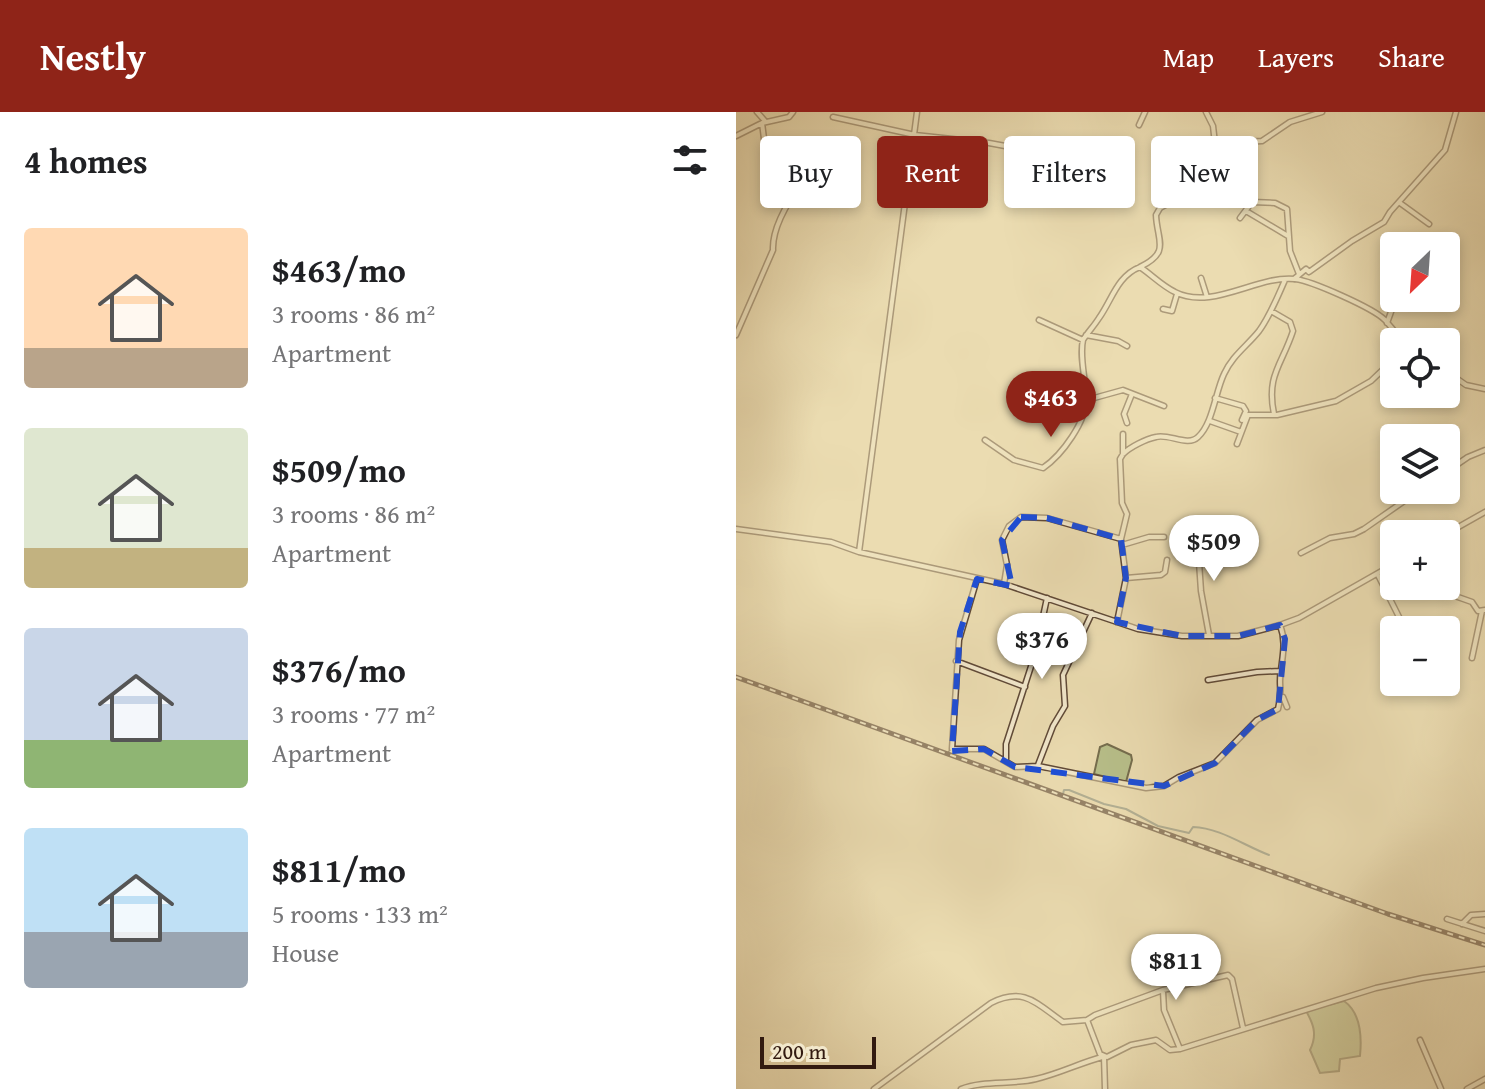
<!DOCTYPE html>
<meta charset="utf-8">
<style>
:root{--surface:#fff;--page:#f6f6f6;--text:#202124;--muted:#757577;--accent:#8f2418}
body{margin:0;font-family:"Gentium Book Plus",serif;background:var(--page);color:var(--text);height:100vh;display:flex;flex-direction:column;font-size:30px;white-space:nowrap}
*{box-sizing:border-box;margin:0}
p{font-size:26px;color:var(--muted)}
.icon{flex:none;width:44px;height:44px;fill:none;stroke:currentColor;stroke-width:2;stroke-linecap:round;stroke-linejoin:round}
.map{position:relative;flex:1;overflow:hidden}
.drawer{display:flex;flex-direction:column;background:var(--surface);width:736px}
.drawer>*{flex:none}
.top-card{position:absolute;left:24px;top:24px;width:604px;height:72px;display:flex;gap:16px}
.needle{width:52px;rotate:205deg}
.buttons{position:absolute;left:644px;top:120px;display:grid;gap:16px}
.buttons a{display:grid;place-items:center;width:80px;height:80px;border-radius:8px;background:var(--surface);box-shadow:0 4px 12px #0003;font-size:40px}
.scale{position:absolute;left:24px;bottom:20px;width:116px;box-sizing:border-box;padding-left:8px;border:4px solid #321a10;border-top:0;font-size:22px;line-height:28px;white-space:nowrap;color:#321a10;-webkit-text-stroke:6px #f2e8cc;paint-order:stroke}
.price{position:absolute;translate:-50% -68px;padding:0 18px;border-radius:28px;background:#fff;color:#222;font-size:26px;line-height:52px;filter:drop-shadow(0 2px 4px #0008)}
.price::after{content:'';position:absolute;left:50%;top:48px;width:24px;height:18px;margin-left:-12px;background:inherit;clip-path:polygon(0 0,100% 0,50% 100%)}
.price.active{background:var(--accent);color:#fff}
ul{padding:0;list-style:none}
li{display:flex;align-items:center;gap:24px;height:200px;padding:0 24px}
li span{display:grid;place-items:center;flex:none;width:224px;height:160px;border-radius:8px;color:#555}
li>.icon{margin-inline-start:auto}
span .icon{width:96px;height:96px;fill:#fffc;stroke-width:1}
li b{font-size:34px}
h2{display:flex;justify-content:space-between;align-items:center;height:96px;padding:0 24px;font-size:34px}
.tag{padding:0 28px;border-radius:8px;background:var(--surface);box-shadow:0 4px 12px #0003;font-size:28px;line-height:72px}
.tag.active{background:var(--accent);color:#fff}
header{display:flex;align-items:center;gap:48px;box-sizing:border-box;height:112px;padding:0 40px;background:var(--accent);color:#fff}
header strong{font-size:38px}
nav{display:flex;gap:44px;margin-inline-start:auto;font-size:28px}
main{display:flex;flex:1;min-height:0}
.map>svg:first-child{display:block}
.green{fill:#b8c08b;stroke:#756d4e;stroke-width:2}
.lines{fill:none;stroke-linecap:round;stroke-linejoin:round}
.stream{stroke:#707a71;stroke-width:2}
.minor-casing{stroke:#604a38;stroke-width:7}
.minor{stroke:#f2e8cc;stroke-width:4}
.rail-casing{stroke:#321a10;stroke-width:5}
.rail{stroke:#f2e8cc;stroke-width:2;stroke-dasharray:6;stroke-linecap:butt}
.marked{fill:none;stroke:#1d4ed8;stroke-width:6;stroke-dasharray:16 10;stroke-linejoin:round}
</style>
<header>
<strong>Nestly</strong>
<nav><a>Map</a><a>Layers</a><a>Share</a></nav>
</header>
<main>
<section class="drawer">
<h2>4 homes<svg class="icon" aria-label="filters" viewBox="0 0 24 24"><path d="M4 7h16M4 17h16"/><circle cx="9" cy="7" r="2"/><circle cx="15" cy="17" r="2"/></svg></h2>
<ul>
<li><span style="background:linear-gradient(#ffd9b3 75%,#b9a48a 0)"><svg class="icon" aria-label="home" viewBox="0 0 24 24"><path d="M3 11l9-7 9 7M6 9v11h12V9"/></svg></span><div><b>$463/mo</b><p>3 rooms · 86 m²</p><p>Apartment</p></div></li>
<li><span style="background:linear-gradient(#dfe7d0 75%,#c2b280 0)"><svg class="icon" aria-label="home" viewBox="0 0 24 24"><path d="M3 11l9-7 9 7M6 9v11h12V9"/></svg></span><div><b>$509/mo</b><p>3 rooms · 86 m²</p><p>Apartment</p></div></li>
<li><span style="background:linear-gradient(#c9d6e8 70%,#8fb573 0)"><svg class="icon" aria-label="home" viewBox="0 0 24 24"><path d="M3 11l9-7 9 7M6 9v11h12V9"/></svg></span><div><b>$376/mo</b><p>3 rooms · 77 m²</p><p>Apartment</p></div></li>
<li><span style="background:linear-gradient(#bfe0f5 65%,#9aa5b1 0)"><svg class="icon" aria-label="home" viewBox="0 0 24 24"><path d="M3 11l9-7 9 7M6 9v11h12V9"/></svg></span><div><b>$811/mo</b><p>5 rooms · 133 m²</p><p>House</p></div></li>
</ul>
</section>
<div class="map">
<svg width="749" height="977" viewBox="0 0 749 977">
<rect width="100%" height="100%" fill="#ebdcb1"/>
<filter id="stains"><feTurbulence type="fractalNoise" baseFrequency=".0025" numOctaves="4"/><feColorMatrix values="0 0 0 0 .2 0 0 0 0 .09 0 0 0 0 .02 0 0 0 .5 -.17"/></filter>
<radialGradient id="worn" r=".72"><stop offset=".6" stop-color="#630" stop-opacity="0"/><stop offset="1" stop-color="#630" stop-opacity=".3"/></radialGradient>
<path class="green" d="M371 632 395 643 396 648 390 670 358 662 364 635Z
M608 889C625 901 626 924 624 944L604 947 603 959 584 961 574 938C582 922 577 911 569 897L589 890 593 893Z"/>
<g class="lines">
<path class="stream" d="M327 682 328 678H333L368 692 390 697 422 714 453 721 457 715C484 716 507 733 533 743"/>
<defs>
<path id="minor" d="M21 0 29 9
M470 0 477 14 480 40
M97 5 179 23 253 31 345 48
M403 13 409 0
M0 24 26 11 53 5 57 0
M664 91 693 112
M510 99 552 124
M504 106 516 90 539 91 551 97 554 139 563 162
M404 155C435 140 421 129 420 103L424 96 439 88V63L452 59 471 41 500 39 506 30 526 29 554 10 586 0
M465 166 471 185
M558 167 570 157 573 160 616 129 648 110 654 100 709 38 720 0
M427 197 436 199 441 182
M535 199 554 210 557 219C546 253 530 263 538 302
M303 208 347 228
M651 211 660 186
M0 223 37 138C36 115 53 88 67 69L62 63 31 50 26 11
M350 223 382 229 391 234
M710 259 730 273 749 277
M479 286 507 294 510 299 506 308
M351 288 387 278 428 294
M474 309 505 320
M391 311 388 302 396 282
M249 328 278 348 307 356C326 343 351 309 350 286 350 267 343 245 347 228 352 220 358 214 363 206 376 188 381 164 404 155 416 163 426 174 439 180 476 199 521 163 559 167 576 169 637 196 649 208 656 216 661 223 669 230
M501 332 512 303H541L600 289 635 269 658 247
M387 342V322
M710 360 732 345 749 338
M0 417 95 430 123 440 268 472 402 517 446 524H502L544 513 563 506 658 452
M461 421 465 479 473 523
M710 422 749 400
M386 433 413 425H428
M123 440 181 0
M565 441 594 426 618 422 628 417 684 378
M642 463 668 515
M390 466 425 463 429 460 431 448
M710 467 719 484 736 490 742 499 749 498
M268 472 271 453 266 428 273 414 285 405 311 406 385 427
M381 510 390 466 385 427 391 402 386 391 384 347 387 342C394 335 410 327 420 325 432 321 452 335 462 325 477 311 479 281 488 262 496 244 511 234 523 219 534 204 541 186 549 168
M736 546 746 499
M220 549 289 575
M472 568 521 560 544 559
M547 585 551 595
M216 637 223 528 241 467
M215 641 219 637H248L279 655 302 654 410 676 428 674 443 665 479 651 521 608 542 597C547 579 542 572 545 558 547 541 550 529 544 513
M270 648V632L299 542 311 486
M302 653 317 614 329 594 327 563 356 501
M711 807 749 819
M726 812 735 803 749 802
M427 879 428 898 444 937
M351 908 359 903 427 878 492 863 496 867 507 916
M684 928 705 977
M368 944 369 977
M138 977 255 891C288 874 301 892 327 910L351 908 364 942 371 945 395 933 420 928 434 938 444 937 640 876 687 866 749 857
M225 977C248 968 275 973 300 967 322 962 344 951 366 945
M731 977 749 967"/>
</defs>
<use href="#minor" class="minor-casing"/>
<use href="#minor" class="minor"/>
<defs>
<path id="rail" d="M0 565 652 802 749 833"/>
</defs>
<use href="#rail" class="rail-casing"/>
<use href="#rail" class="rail"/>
</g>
<path d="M0 0H749V977H0ZM285 405 311 406 385 427 390 466 381 510 446 524H502L544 513 549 527 542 597 521 608 479 651 428 674 279 655 248 637 216 639 224 520 241 467 276 474 266 428Z" fill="#ebdcb1" fill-opacity=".55" fill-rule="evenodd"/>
<path class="marked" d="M285 405 311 406 385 427 390 466 381 510 446 524H502L544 513 549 527 542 597 521 608 479 651 428 674 279 655 248 637 216 639 224 520 241 467 276 474 266 428Z"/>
<rect width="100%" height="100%" filter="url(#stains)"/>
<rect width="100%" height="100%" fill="url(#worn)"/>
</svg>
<div class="buttons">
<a><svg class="needle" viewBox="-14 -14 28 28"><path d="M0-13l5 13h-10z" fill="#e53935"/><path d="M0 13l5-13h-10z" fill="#757577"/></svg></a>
<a><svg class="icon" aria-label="locate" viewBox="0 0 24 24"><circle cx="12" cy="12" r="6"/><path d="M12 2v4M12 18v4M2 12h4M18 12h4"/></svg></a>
<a><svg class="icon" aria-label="layers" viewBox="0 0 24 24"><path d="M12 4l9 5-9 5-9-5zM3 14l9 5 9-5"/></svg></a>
<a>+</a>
<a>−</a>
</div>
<div class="scale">200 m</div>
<b class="price active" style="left:315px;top:327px">$463</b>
<b class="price" style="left:478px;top:471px">$509</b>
<b class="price" style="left:306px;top:569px">$376</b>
<b class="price" style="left:440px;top:890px">$811</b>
<div class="top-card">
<a class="tag">Buy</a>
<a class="tag active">Rent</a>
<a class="tag">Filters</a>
<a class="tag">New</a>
</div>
</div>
</main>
